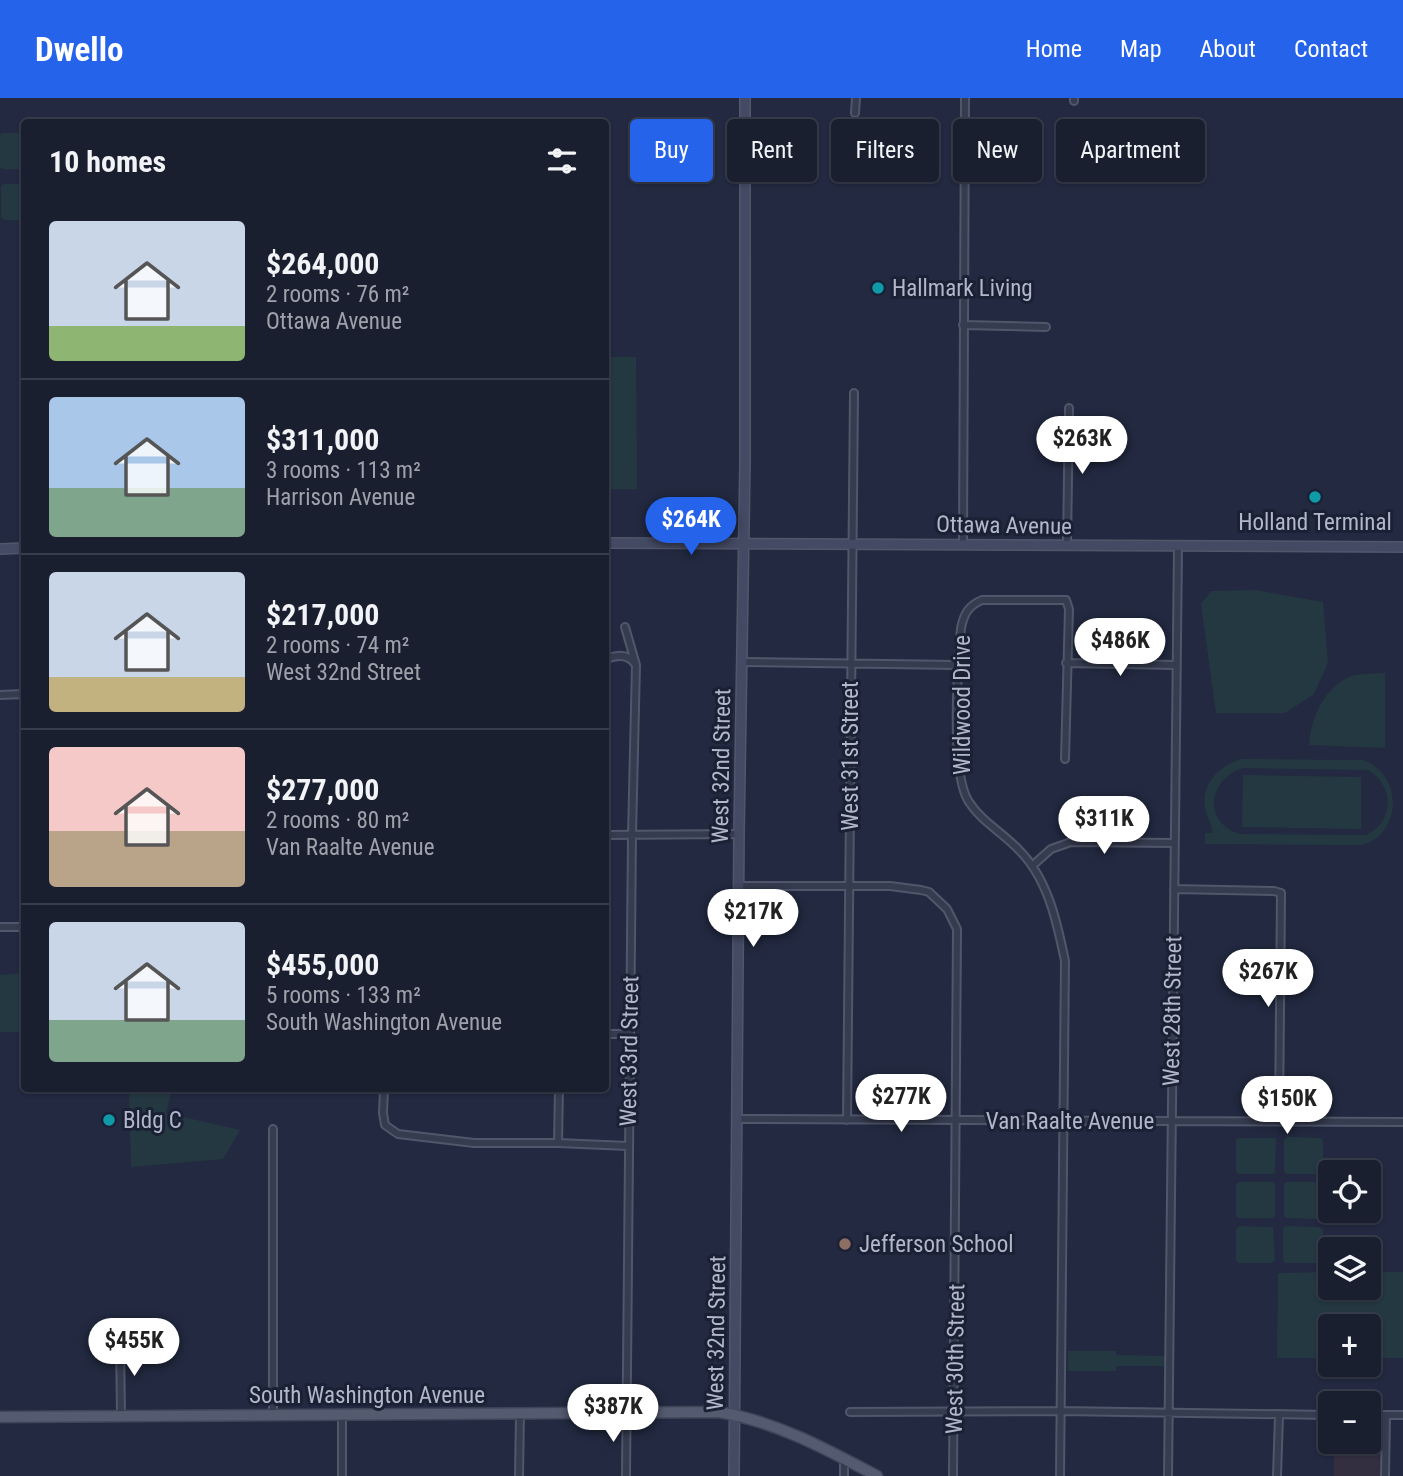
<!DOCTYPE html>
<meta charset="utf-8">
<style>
:root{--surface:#1a1f30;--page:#232738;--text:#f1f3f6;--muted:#9fa2ab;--line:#383d4c;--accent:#2563eb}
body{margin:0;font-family:"Roboto Condensed",sans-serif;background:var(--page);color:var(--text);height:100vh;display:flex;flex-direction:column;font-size:26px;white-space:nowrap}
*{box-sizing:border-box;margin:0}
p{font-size:23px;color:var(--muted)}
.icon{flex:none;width:38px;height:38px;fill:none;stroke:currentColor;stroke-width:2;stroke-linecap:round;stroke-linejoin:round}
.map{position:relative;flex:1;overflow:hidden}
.details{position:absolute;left:21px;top:21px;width:588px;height:973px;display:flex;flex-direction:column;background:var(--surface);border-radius:7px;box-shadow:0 2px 5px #0004,0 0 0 2px var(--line)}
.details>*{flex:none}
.top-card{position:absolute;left:630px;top:21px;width:665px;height:63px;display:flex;gap:14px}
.fabs{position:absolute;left:1318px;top:1062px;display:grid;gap:14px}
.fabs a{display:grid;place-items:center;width:63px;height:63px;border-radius:7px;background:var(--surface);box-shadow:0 2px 5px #0004,0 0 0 2px var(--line);font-size:35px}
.price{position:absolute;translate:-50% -60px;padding:0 16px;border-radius:24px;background:#fff;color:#222;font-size:23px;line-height:46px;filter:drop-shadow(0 2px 4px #0008)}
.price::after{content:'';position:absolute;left:50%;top:42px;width:21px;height:16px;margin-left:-10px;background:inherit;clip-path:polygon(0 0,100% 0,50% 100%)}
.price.active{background:var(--accent);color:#fff}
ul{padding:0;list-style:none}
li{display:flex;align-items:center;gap:21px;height:175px;padding:0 28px}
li+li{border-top:2px solid var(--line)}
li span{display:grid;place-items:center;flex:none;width:196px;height:140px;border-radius:7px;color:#555}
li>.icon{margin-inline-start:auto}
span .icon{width:84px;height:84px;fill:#fffc;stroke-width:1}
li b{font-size:30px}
h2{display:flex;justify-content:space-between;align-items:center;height:84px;padding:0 28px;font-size:30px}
.pill{padding:0 24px;border-radius:7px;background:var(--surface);box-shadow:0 2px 5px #0004,0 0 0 2px var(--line);font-size:24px;line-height:63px}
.pill.active{background:var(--accent);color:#fff}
header{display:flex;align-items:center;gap:42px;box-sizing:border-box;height:98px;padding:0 35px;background:var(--accent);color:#fff}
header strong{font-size:33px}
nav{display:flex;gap:38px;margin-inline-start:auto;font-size:24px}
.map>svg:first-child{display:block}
.medical{fill:#342f40}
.green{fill:#243841;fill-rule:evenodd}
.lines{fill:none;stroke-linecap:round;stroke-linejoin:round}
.street-casing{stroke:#51576b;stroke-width:10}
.secondary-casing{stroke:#51576b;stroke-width:12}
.primary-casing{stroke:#3f4559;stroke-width:13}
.street{stroke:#363c50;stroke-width:6}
.secondary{stroke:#444a63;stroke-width:9}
.primary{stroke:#545b70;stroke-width:10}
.culture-dot{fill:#0f9aa8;stroke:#1b2135;stroke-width:2.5}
.education-dot{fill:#8d6e63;stroke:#1b2135;stroke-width:2.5}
.labels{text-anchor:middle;stroke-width:6;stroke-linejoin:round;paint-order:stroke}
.poi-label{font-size:23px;fill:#b2b7cb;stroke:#1b2135;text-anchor:start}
.street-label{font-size:23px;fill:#b2b7cb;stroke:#1b2135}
</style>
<header>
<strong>Dwello</strong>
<nav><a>Home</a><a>Map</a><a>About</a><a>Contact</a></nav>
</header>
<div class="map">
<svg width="1403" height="1378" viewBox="0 0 1403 1378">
<rect width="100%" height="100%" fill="#222940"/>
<path class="medical" d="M1369 1324H1378L1380 1378H1334V1344H1368Z"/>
<path class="green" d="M2 35H24V71H3L0 69V37Z
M3 86H24V122H4L1 119V89Z
M606 259H636L637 391H606Z
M1255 492 1323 504 1328 565 1314 596 1285 615H1216L1201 506 1211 493Z
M1385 575V650L1309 647C1311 619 1324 590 1351 578 1361 575 1375 576 1385 575Z
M1241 661 1363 662C1403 676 1403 735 1362 747L1205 746V735H1212C1213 727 1208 722 1206 714 1199 688 1218 668 1241 661ZM1243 670 1368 672C1394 687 1395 724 1366 737L1240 736C1202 724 1208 681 1243 670Z
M1243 677 1361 679V731L1242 729Z
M24 875V934H0V877Z
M129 991H172L166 1015 240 1032 223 1061 131 1069Z
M1287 1039 1321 1040 1323 1043V1073L1320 1076H1286L1284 1073V1042Z
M1239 1040H1276L1275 1074 1273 1076H1238L1236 1073V1041Z
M1239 1084H1273L1275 1086V1118L1273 1120H1238L1236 1118V1086Z
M1286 1084H1321L1323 1087V1118L1320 1121 1286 1120 1284 1118V1086Z
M1240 1128 1273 1129 1275 1162 1272 1165H1238L1236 1161V1131Z
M1286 1128 1320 1129 1323 1132V1162L1320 1165H1285L1283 1162V1131Z
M1330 1174V1190H1368L1369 1174H1403V1260H1369L1368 1228H1330V1260H1277L1278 1175Z
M1068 1253H1116V1257L1166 1258V1268H1116V1273H1068Z"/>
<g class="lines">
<defs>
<path id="street" d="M1074 3V0
M855 15 856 0
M963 227 1046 229
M963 445 965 0
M1067 446 1069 310
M625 529 636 567 632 737 626 1378
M606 561C616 557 628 555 635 566
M742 564 958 567
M1066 565 1175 567
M0 597 24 596
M606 737 739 736
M1032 768 1051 751 1071 744 1174 745
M738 788H890L921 792 929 794 947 811 957 831 953 1378
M1174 791 1274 793 1281 795 1279 1024
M0 829H24
M606 936H630
M384 990 383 1015 385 1027 398 1036 474 1045H558L628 1048
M737 1021 1403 1024
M847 1022 854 295
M273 1031V1317
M558 1045 559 990
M120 1243 121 1318
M850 1314 1060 1313 1330 1317
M342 1316V1378
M1368 1317H1403
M519 1378 520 1315
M844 1378V1360
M1060 1378 1065 863C1057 824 1048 781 1019 752 1003 735 981 723 969 704 950 675 958 567 961 530 964 516 968 508 982 502H1066L1069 511 1065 661
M1168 1378 1178 448
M1277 1378 1279 1318
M1385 1378 1386 1317"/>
<path id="secondary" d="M606 445 1403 449
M0 451 24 450
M734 1378 739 736 745 364V0"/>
<path id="primary" d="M0 1319 719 1314C777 1324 826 1351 877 1378"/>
</defs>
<use href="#street" class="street-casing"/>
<use href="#secondary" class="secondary-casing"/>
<use href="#primary" class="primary-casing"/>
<use href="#street" class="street"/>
<use href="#secondary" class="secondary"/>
<use href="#primary" class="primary"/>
</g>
<g class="culture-dot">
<circle cx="878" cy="190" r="7"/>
<circle cx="1315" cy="399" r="7"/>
<circle cx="109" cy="1022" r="7"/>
</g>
<circle class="education-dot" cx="845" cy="1146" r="7"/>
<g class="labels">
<g class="poi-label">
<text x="892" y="198">Hallmark Living</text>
<text x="1315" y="432" text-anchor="middle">Holland Terminal</text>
<text x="123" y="1030">Bldg C</text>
<text x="859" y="1154">Jefferson School</text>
</g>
<g class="street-label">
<text transform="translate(1004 427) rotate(1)" y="8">Ottawa Avenue</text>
<text transform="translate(962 607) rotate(-90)" y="8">Wildwood Drive</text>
<text transform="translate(850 658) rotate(-90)" y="8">West 31st Street</text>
<text transform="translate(721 668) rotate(-89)" y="8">West 32nd Street</text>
<text transform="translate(1172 913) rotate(-89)" y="8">West 28th Street</text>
<text transform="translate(629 953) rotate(-89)" y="8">West 33rd Street</text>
<text x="1070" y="1031">Van Raalte Avenue</text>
<text transform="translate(716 1235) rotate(-89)" y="8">West 32nd Street</text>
<text transform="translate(955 1261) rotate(-89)" y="8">West 30th Street</text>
<text x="367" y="1305">South Washington Avenue</text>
</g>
</g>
</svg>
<div class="fabs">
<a><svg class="icon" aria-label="locate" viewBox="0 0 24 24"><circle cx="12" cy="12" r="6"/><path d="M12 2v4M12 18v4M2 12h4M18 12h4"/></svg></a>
<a><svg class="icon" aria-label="layers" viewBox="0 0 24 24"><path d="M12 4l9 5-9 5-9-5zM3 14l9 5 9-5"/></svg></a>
<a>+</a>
<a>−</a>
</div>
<b class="price" style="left:1082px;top:378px">$263K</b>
<b class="price active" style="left:691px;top:459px">$264K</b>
<b class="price" style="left:1120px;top:580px">$486K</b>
<b class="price" style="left:1104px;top:758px">$311K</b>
<b class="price" style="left:753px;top:851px">$217K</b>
<b class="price" style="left:1268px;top:911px">$267K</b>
<b class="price" style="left:901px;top:1036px">$277K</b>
<b class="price" style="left:1287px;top:1038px">$150K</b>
<b class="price" style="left:134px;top:1280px">$455K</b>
<b class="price" style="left:613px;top:1346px">$387K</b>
<div class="top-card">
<a class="pill active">Buy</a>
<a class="pill">Rent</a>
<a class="pill">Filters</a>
<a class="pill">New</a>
<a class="pill">Apartment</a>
</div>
<section class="details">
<h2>10 homes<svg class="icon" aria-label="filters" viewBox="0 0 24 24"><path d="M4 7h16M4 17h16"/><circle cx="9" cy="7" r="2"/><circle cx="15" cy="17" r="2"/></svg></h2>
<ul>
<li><span style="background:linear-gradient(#c9d6e8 75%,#8fb573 0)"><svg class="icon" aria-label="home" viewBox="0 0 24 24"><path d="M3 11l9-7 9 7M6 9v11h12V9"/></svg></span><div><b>$264,000</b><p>2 rooms · 76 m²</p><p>Ottawa Avenue</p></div></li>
<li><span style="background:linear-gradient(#a9c7e8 65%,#7fa58c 0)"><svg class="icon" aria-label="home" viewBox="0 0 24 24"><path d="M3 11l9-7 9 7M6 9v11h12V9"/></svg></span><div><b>$311,000</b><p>3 rooms · 113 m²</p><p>Harrison Avenue</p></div></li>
<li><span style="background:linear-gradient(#c9d6e8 75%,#c2b280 0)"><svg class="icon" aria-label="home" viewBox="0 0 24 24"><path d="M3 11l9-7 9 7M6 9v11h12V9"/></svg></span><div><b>$217,000</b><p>2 rooms · 74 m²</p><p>West 32nd Street</p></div></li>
<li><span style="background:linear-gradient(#f6c9c9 60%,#b9a48a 0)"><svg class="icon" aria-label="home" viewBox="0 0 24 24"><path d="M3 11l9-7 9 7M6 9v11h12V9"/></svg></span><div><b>$277,000</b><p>2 rooms · 80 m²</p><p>Van Raalte Avenue</p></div></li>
<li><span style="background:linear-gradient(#c9d6e8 70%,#7fa58c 0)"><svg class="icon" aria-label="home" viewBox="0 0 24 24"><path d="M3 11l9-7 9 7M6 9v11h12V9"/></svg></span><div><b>$455,000</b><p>5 rooms · 133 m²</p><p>South Washington Avenue</p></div></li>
</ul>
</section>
</div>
